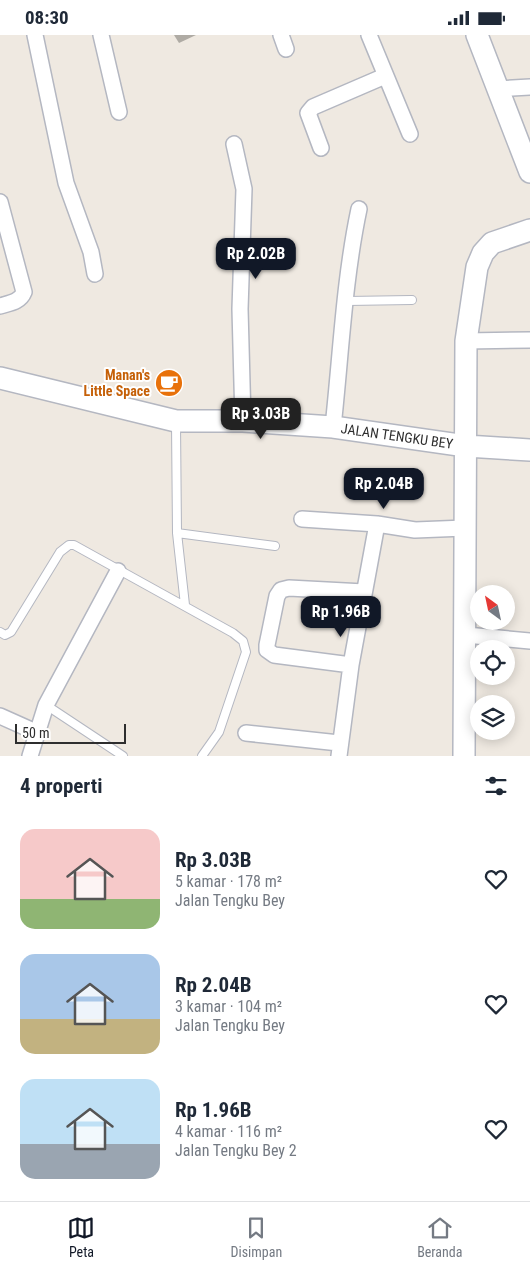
<!DOCTYPE html>
<html lang="id">
<meta charset="utf-8">
<style>
:root{--surface:#fff;--page:#f6f6f7;--text:#1f2937;--muted:#747a83;--line:#e0e1e3;--accent:#111827}
body{margin:0;font-family:"Roboto Condensed",sans-serif;background:var(--page);color:var(--text);height:100vh;display:flex;flex-direction:column;font-size:19px;white-space:nowrap}
*{box-sizing:border-box;margin:0}
p{font-size:16px;color:var(--muted)}
.icon{flex:none;width:28px;height:28px;fill:none;stroke:currentColor;stroke-width:2;stroke-linecap:round;stroke-linejoin:round}
.map{position:relative;height:721px;overflow:hidden}
.panel{display:flex;flex-direction:column;background:var(--surface);flex:1}
.panel>*{flex:none}
.needle{width:32px;rotate:327deg}
.fabs{position:absolute;left:470px;top:550px;display:grid;gap:10px}
.fabs a{display:grid;place-items:center;width:45px;height:45px;border-radius:50%;background:var(--surface);box-shadow:0 2px 12px #0003;font-size:25px}
.scale{position:absolute;left:15px;bottom:12px;width:111px;box-sizing:border-box;padding-left:5px;border:2px solid #2e2e2e;border-top:0;font-size:14px;line-height:18px;white-space:nowrap;color:#2e2e2e;-webkit-text-stroke:4px #fff;paint-order:stroke}
.price{position:absolute;translate:-50% -42px;padding:0 11px;border-radius:10px;background:var(--accent);color:#fff;font-size:16px;line-height:32px;filter:drop-shadow(0 1px 2px #0008)}
.price::after{content:'';position:absolute;left:50%;top:30px;width:15px;height:11px;margin-left:-8px;background:inherit;clip-path:polygon(0 0,100% 0,50% 100%)}
.price.on{background:#222;color:#fff}
ul{padding:0;list-style:none}
li{display:flex;align-items:center;gap:15px;height:125px;padding:0 20px}
li span{display:grid;place-items:center;flex:none;width:140px;height:100px;border-radius:15px;color:#555}
li>.icon{margin-inline-start:auto}
span .icon{width:60px;height:60px;fill:#fffc;stroke-width:1}
li b{font-size:21px}
h2{display:flex;justify-content:space-between;align-items:center;height:60px;padding:0 20px;font-size:21px}
.status{display:flex;justify-content:space-between;align-items:center;height:35px;padding:0 25px;background:var(--surface);direction:ltr}
.status svg{height:14px;fill:currentColor}
.menu{display:flex;justify-content:space-around;align-items:center;height:70px;border-top:1px solid var(--line);background:var(--surface);font-size:14px;color:var(--muted)}
.menu a{display:grid;justify-items:center;gap:2px}
.menu .on{color:var(--accent)}
.map>svg:first-child{display:block}
.lines{fill:none;stroke-linecap:round;stroke-linejoin:round}
.lane-casing{stroke:#b4b7c1;stroke-width:10}
.street-casing{stroke:#b4b7c1;stroke-width:18}
.secondary-casing{stroke:#b4b7c1;stroke-width:24}
.lane{stroke:#fff;stroke-width:8}
.street{stroke:#fff;stroke-width:15}
.secondary{stroke:#fff;stroke-width:21}
.wall{fill:#afaba4}
.labels{text-anchor:middle;stroke-width:4;stroke-linejoin:round;paint-order:stroke}
.food-label{font-size:14px;font-weight:bold;fill:#c56008;stroke:#fff;text-anchor:end}
.street-label{font-size:14px;fill:#2e2e2e;stroke:#fff}
</style>
<div class="status"><b>08:30</b><svg viewBox="0 0 49 12"><path d="M0 12V9h3v3zM5 12V6h3v6zM10 12V3h3v9zM15 12V0h3v12zM26 1h20v11H26zM47 4h2v5h-2z"/></svg></div>
<div class="map">
<svg width="530" height="721" viewBox="0 0 530 721">
<rect width="100%" height="100%" fill="#efe9e1"/>
<g class="lines">
<defs>
<path id="lane" d="M347 266 412 265
M176 388 177 498 185 570
M177 498 275 511
M0 597 5 600 11 597 60 517 69 510H74L233 598 243 606 246 617 219 697 202 721
M46 670 123 721"/>
<path id="street" d="M35 0 66 148 91 217 95 239
M101 0 119 77
M281 0 286 14
M369 0 410 99
M497 54 530 52
M234 109 244 154 240 274 243 386
M321 113 308 78 313 72 385 41
M0 167 24 257C20 267 10 268 0 271
M466 306 530 305
M333 392C341 319 344 245 359 174
M302 484 377 489 415 495 465 493
M466 600 530 606
M351 630 274 620 267 615V610L277 561 281 555 289 553 364 557
M0 681 38 698
M246 698 339 708
M30 721 46 670 118 536
M339 721 351 630 377 489"/>
<path id="secondary" d="M477 0 530 137
M0 343 176 386H243L333 392 466 411 530 415
M464 721 466 306 477 232 483 218 492 208 530 195"/>
</defs>
<use href="#lane" class="lane-casing"/>
<use href="#street" class="street-casing"/>
<use href="#secondary" class="secondary-casing"/>
<use href="#lane" class="lane"/>
<use href="#street" class="street"/>
<use href="#secondary" class="secondary"/>
</g>
<path class="wall" d="M174 0H196L179 8Z"/>
<defs>
<symbol id="cafe-disc" viewBox="-11 -11 22 22"><circle r="9.5" fill="#e8710a" stroke="#fff"/><path d="M-5.5-4.5H6V0H3Q3 3.5 0 3.5H-2.5Q-5.5 3.5-5.5 0ZM3-3.2v2h1.7v-2ZM-6 4.5H4V6H-6Z" fill="#fff"/></symbol>
</defs>
<g fill-rule="evenodd">
<use href="#cafe-disc" x="153" y="332" width="32" height="32"/>
</g>
<g class="labels">
<g class="food-label">
<text x="150" y="345">Manan's<tspan x="150" dy="16">Little Space</tspan></text>
</g>
<g class="street-label">
<text transform="translate(397 401) rotate(8)" y="5">JALAN TENGKU BEY</text>
</g>
</g>
</svg>
<div class="fabs">
<a><svg class="needle" viewBox="-14 -14 28 28"><path d="M0-13l5 13h-10z" fill="#e53935"/><path d="M0 13l5-13h-10z" fill="#747a83"/></svg></a>
<a><svg class="icon" aria-label="locate" viewBox="0 0 24 24"><circle cx="12" cy="12" r="6"/><path d="M12 2v4M12 18v4M2 12h4M18 12h4"/></svg></a>
<a><svg class="icon" aria-label="layers" viewBox="0 0 24 24"><path d="M12 4l9 5-9 5-9-5zM3 14l9 5 9-5"/></svg></a>
</div>
<div class="scale">50 m</div>
<b class="price" style="left:256px;top:245px">Rp 2.02B</b>
<b class="price on" style="left:261px;top:405px">Rp 3.03B</b>
<b class="price" style="left:384px;top:475px">Rp 2.04B</b>
<b class="price" style="left:341px;top:603px">Rp 1.96B</b>
</div>
<section class="panel">
<h2>4 properti<svg class="icon" aria-label="filters" viewBox="0 0 24 24"><path d="M4 7h16M4 17h16"/><circle cx="9" cy="7" r="2"/><circle cx="15" cy="17" r="2"/></svg></h2>
<ul>
<li><span style="background:linear-gradient(#f6c9c9 70%,#8fb573 0)"><svg class="icon" aria-label="home" viewBox="0 0 24 24"><path d="M3 11l9-7 9 7M6 9v11h12V9"/></svg></span><div><b>Rp 3.03B</b><p>5 kamar · 178 m²</p><p>Jalan Tengku Bey</p></div><svg class="icon" aria-label="heart" viewBox="0 0 24 24"><path d="M12 20l-8-8c-3-5 5-10 8-4 3-6 11-1 8 4z"/></svg></li>
<li><span style="background:linear-gradient(#a9c7e8 65%,#c2b280 0)"><svg class="icon" aria-label="home" viewBox="0 0 24 24"><path d="M3 11l9-7 9 7M6 9v11h12V9"/></svg></span><div><b>Rp 2.04B</b><p>3 kamar · 104 m²</p><p>Jalan Tengku Bey</p></div><svg class="icon" aria-label="heart" viewBox="0 0 24 24"><path d="M12 20l-8-8c-3-5 5-10 8-4 3-6 11-1 8 4z"/></svg></li>
<li><span style="background:linear-gradient(#bfe0f5 65%,#9aa5b1 0)"><svg class="icon" aria-label="home" viewBox="0 0 24 24"><path d="M3 11l9-7 9 7M6 9v11h12V9"/></svg></span><div><b>Rp 1.96B</b><p>4 kamar · 116 m²</p><p>Jalan Tengku Bey 2</p></div><svg class="icon" aria-label="heart" viewBox="0 0 24 24"><path d="M12 20l-8-8c-3-5 5-10 8-4 3-6 11-1 8 4z"/></svg></li>
</ul>
</section>
<nav class="menu">
<a class="on"><svg class="icon" aria-label="map" viewBox="0 0 24 24"><path d="M3 6l6-2 6 2 6-2v14l-6 2-6-2-6 2zM9 4v14M15 6v14"/></svg>Peta</a>
<a><svg class="icon" aria-label="saved" viewBox="0 0 24 24"><path d="M7 4h10v16l-5-4-5 4z"/></svg>Disimpan</a>
<a><svg class="icon" aria-label="home" viewBox="0 0 24 24"><path d="M3 11l9-7 9 7M6 9v11h12V9"/></svg>Beranda</a>
</nav>
